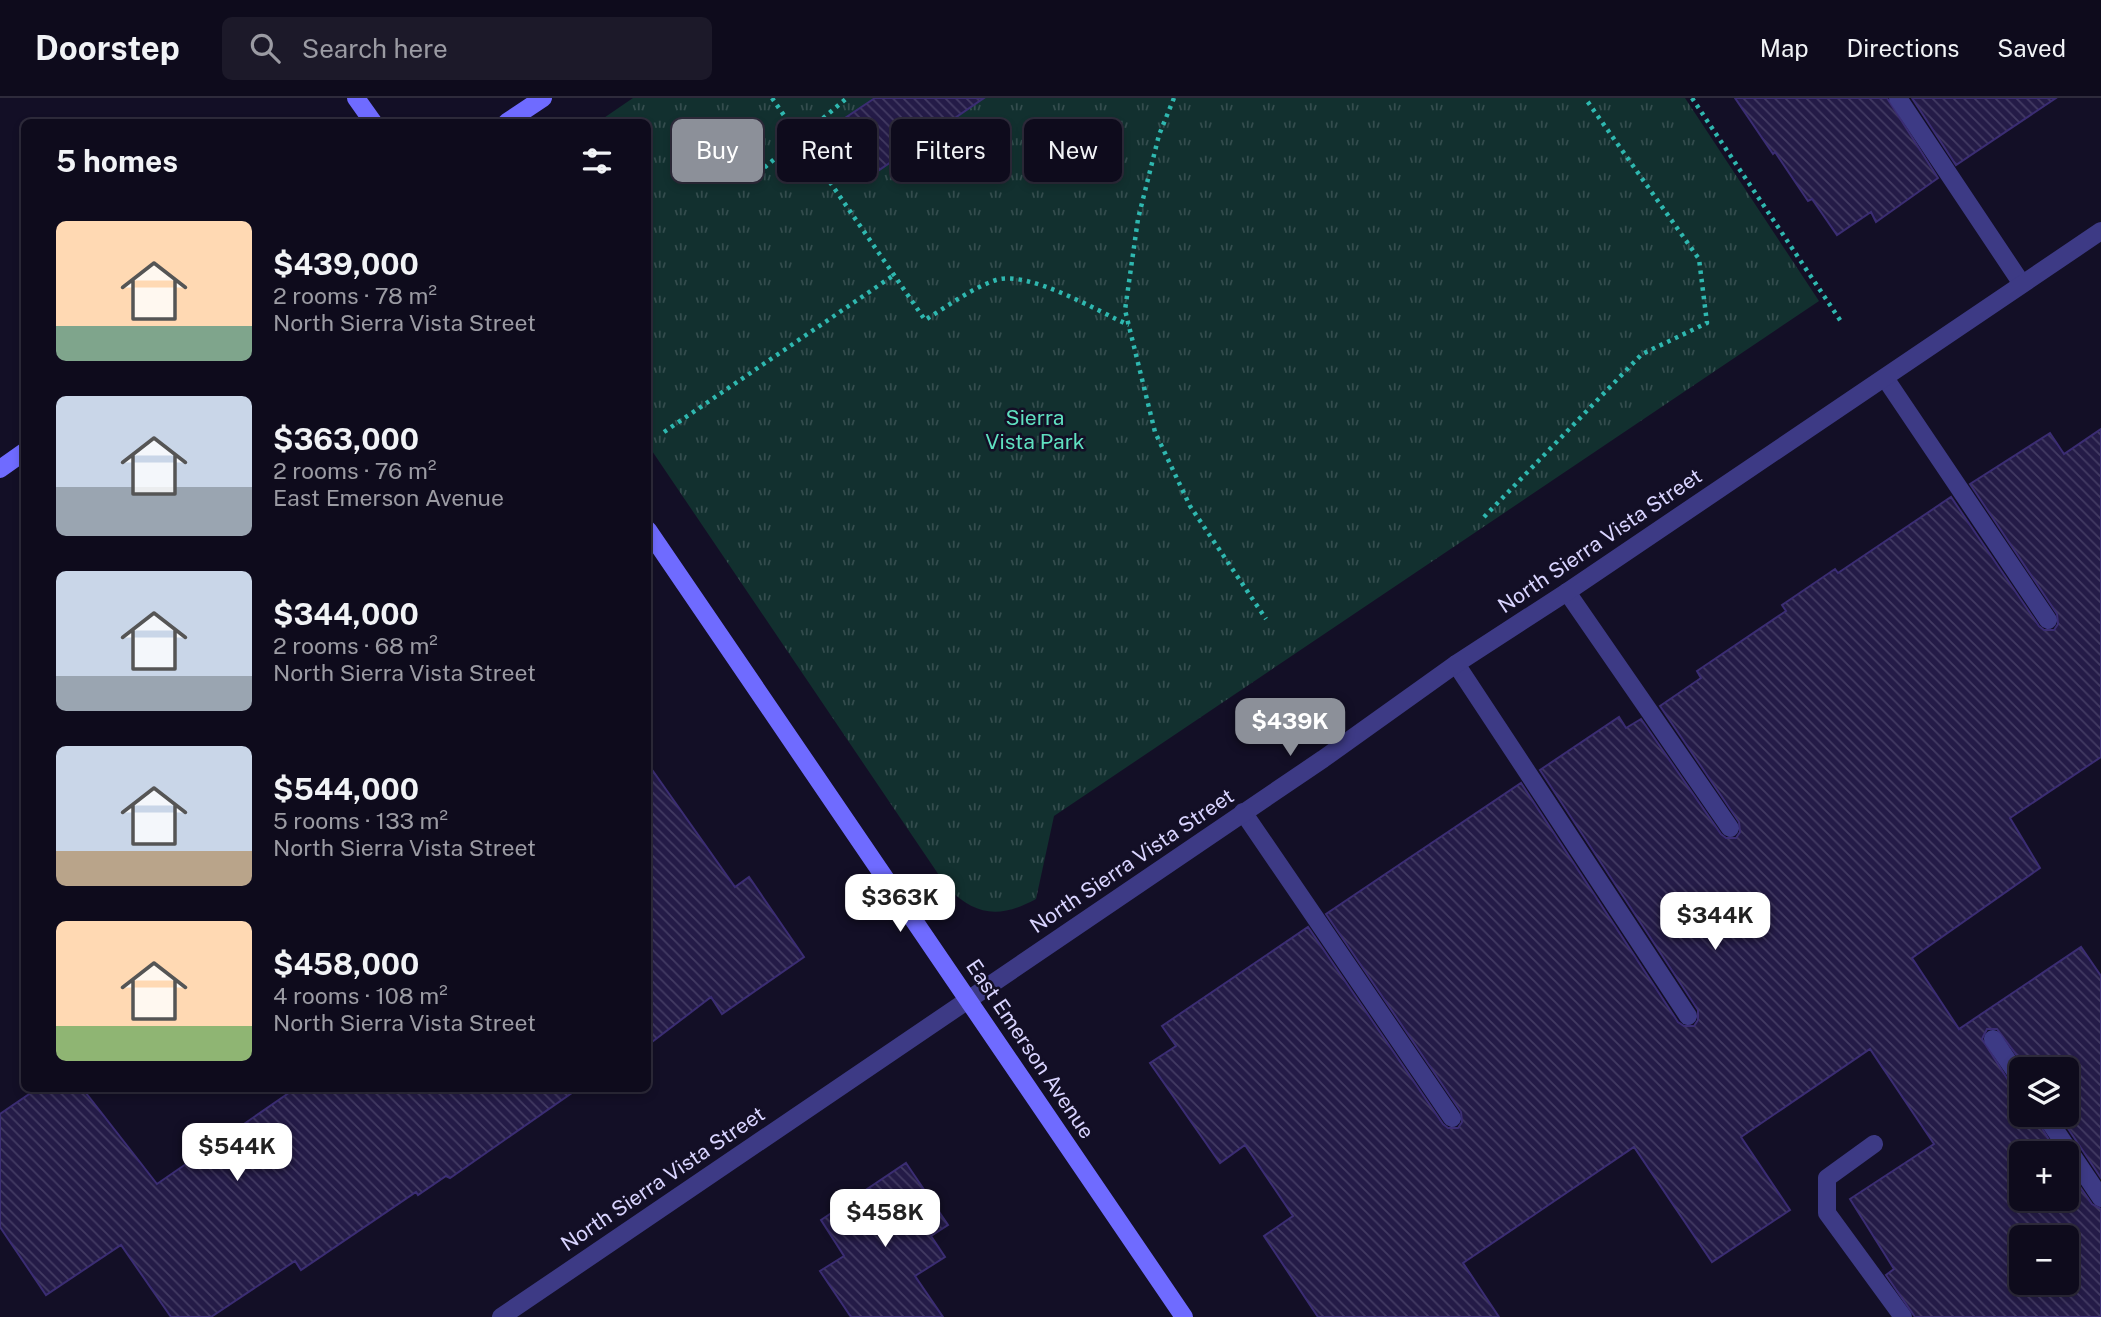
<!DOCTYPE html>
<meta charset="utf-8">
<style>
:root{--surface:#0e0b1c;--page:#1c1929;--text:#f1f3f6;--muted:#9b9ba3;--line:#2e2b3b;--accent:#8c9099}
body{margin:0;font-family:"Public Sans",sans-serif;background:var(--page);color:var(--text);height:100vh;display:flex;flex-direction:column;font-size:26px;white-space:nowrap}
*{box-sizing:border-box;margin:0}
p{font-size:23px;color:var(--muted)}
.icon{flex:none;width:38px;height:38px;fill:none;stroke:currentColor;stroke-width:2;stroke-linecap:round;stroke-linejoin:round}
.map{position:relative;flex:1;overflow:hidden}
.panel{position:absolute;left:21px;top:21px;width:630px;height:973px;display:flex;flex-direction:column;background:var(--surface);border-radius:10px;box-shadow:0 4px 10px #0003,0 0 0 2px var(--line)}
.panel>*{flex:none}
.guide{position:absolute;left:672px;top:21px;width:665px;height:63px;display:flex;gap:14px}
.buttons{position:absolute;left:2009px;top:959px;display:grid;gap:14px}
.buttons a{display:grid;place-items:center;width:70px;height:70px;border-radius:10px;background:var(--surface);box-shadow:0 4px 10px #0003,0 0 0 2px var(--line);font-size:35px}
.price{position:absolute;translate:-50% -60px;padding:0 16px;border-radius:14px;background:#fff;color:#222;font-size:23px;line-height:46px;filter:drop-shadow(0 2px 4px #0008)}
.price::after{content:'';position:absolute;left:50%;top:42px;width:21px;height:16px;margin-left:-10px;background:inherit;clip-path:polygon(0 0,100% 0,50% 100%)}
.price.active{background:var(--accent);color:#fff}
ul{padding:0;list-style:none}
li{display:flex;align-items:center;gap:21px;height:175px;padding:0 35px}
li span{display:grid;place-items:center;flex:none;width:196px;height:140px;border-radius:10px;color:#555}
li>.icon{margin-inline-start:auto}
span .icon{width:84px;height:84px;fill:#fffc;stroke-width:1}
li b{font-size:30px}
h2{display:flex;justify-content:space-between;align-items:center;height:84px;padding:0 35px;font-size:30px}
.pill{padding:0 24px;border-radius:10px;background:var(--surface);box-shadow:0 4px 10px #0003,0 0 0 2px var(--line);font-size:24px;line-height:63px}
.pill.active{background:var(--accent);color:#fff}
header{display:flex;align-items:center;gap:42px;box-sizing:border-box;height:98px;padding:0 35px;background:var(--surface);border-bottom:2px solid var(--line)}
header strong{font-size:33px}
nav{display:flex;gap:38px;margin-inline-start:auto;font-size:24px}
.search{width:490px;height:63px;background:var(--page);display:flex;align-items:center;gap:18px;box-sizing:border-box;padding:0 24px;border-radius:10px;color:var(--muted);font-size:26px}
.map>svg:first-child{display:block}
.park{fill:url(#park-tufts)}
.building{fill:url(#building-back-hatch);stroke:#3b2d73;stroke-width:2;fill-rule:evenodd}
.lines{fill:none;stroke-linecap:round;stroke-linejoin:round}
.path{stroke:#2fb8b0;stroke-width:4.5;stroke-dasharray:3.5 5;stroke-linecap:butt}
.lane{stroke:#3d3a85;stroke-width:18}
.street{stroke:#3d3a85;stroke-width:18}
.secondary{stroke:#6f6bff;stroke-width:18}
.labels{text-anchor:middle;stroke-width:5;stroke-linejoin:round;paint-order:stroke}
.park-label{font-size:21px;fill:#5fe0c0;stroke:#130f26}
.street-label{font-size:21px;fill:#d9d4ff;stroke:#130f26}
</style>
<header>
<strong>Doorstep</strong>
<div class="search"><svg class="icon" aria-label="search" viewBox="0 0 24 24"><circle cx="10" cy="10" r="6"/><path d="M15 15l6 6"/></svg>Search here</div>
<nav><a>Map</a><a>Directions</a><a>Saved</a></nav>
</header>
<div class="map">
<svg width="2101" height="1219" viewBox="0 0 2101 1219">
<defs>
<pattern id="park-tufts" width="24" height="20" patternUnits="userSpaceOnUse" patternTransform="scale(1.75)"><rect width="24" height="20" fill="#12302f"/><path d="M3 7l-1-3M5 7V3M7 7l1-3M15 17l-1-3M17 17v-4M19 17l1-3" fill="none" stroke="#344d4e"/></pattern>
<pattern id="building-back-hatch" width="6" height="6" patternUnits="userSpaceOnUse" patternTransform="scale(1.75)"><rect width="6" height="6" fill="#241b47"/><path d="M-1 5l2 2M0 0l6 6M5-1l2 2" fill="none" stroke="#433b63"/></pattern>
</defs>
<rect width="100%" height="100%" fill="#130f26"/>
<path class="park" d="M633 0H1685L1819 203 1054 718 1036 801C1001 820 976 819 947 789L648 347V24H598Z"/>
<path class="building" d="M875 0H984L869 79 833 28Z
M1735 0H1887L1938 80 1876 124 1871 114 1837 137 1812 101 1808 103 1775 54 1773 56Z
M1912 0H2056L1956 67Z
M2101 331V659L2010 720 2040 770 1912 860 1959 931 2081 849 2101 878V1080L2059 1017H2067V971H2027L1997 931H1987L1982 941 2012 988 2021 993V1017H2034L2057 1055H2021V1101H2067V1070L2092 1106 2101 1111V1219H1915L1886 1177 1894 1171 1850 1101 1934 1046 1870 951 1741 1039 1790 1112 1712 1164 1634 1049 1463 1165 1499 1219H1318L1264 1138 1293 1118 1245 1047 1220 1065 1150 965 1176 948 1162 928 1308 829 1443 1026 1448 1030H1458L1462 1024 1461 1014 1326 816 1521 685 1678 924 1684 928H1694L1698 922V912L1540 672 1619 619 1626 630 1641 621 1721 736 1726 740H1736L1740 734 1739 724 1660 608 1701 580 1697 573 1786 513 1782 507 1835 471 1838 475 1951 399 2039 528 2044 532H2054L2058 526 2057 516 1970 386 2050 335 2064 356ZM2021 1139H2067V1185H2021Z
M648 666 735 789 749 779 804 859 722 916 711 899 648 947Z
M38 990H82L157 1086 296 990H579L450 1080 446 1078 418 1097 416 1094 301 1172 295 1163 211 1219H171L121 1147 46 1197 0 1129V1016Z
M906 1065 948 1127 931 1138 945 1159 915 1178 943 1219H851L820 1173 844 1158 821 1122Z"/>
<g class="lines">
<path class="path" d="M772 0 925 222C948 208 970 191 996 182 1029 172 1097 213 1129 227
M1174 0 1159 37 1138 121 1125 212 1155 334 1190 408 1266 521
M1692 0 1842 225
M758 75 847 0
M664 334 894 177
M1484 419 1642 256 1707 225 1699 161 1585 0"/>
<path class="lane" d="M1898 0 2022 186
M1885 280 2048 522
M1567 494 1730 730
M1456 566 1688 918
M1243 714 1452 1020
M1993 941 2021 982
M2045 1017 2101 1100
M1874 1046 1827 1080V1115L1903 1219"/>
<path class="street" d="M501 1219 1323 661 1456 566 1567 494 2101 133"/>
<path class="secondary" d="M356 0 373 24
M507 24 543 0
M0 371 24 354
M648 432 1184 1219"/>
</g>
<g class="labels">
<g class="park-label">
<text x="1035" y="327">Sierra<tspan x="1035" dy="24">Vista Park</tspan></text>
</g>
<g class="street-label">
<text transform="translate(1600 443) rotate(-34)" y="7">North Sierra Vista Street</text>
<text transform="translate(1132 763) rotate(-34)" y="7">North Sierra Vista Street</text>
<text transform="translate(1030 951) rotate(56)" y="7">East Emerson Avenue</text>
<text transform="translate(663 1081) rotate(-34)" y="7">North Sierra Vista Street</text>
</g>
</g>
</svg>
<div class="buttons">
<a><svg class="icon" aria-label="layers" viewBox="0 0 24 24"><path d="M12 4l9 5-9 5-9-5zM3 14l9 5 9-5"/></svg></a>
<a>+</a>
<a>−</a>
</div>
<b class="price active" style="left:1290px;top:660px">$439K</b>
<b class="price" style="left:900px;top:836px">$363K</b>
<b class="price" style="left:1715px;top:854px">$344K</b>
<b class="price" style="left:237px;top:1085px">$544K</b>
<b class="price" style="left:885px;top:1151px">$458K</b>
<div class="guide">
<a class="pill active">Buy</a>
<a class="pill">Rent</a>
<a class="pill">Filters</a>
<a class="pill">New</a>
</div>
<section class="panel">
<h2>5 homes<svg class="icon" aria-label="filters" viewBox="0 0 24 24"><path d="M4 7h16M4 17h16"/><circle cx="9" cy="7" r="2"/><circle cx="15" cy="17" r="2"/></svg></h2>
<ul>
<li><span style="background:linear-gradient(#ffd9b3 75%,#7fa58c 0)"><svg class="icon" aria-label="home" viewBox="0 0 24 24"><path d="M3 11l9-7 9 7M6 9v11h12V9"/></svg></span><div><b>$439,000</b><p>2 rooms · 78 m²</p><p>North Sierra Vista Street</p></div></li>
<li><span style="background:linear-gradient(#c9d6e8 65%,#9aa5b1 0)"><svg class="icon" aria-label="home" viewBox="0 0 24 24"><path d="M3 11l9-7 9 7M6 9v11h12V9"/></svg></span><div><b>$363,000</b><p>2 rooms · 76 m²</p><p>East Emerson Avenue</p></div></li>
<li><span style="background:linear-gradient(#c9d6e8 75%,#9aa5b1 0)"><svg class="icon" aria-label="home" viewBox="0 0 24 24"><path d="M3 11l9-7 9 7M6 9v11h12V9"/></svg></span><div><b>$344,000</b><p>2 rooms · 68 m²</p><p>North Sierra Vista Street</p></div></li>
<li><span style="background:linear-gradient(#c9d6e8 75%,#b9a48a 0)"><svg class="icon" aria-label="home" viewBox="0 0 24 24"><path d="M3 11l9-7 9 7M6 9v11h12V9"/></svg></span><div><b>$544,000</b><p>5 rooms · 133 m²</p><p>North Sierra Vista Street</p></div></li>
<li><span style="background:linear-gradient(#ffd9b3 75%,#8fb573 0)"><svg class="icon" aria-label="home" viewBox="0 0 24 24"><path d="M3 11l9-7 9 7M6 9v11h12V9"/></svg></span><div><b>$458,000</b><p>4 rooms · 108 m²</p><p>North Sierra Vista Street</p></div></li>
</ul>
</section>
</div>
